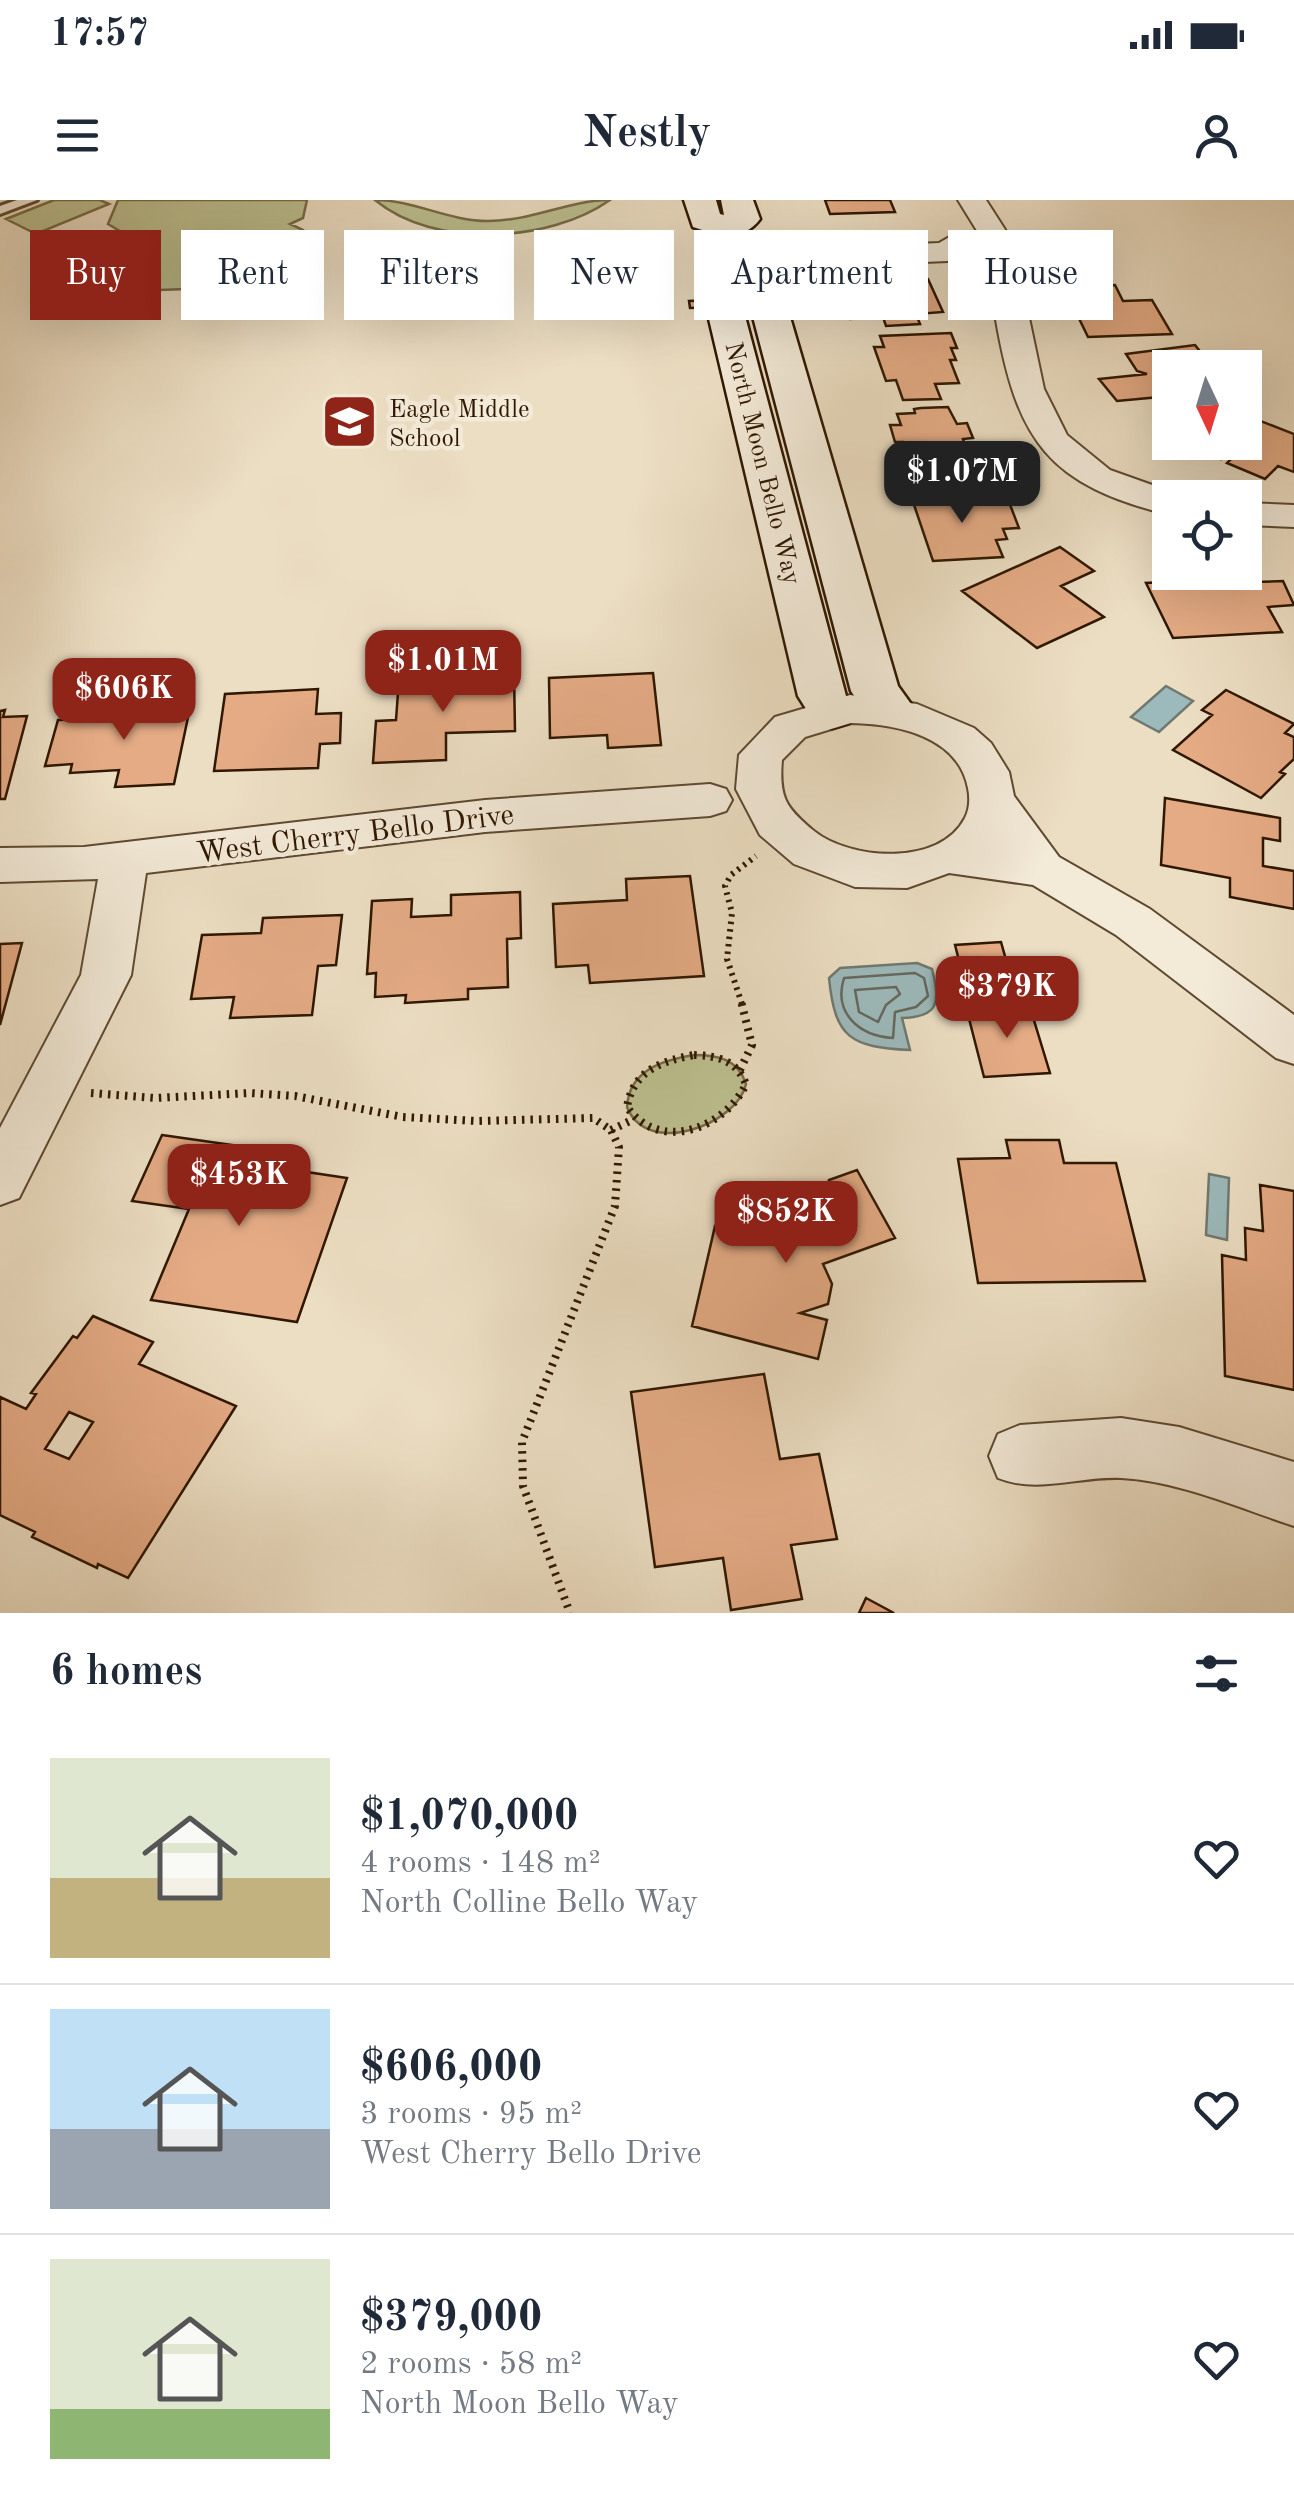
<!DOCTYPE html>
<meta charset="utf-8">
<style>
:root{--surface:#fff;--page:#f6f6f7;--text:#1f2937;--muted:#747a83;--line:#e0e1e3;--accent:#8f2418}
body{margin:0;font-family:"Old Standard TT",serif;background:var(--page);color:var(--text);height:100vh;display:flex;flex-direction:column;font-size:38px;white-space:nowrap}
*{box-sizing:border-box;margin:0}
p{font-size:32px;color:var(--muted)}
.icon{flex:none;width:55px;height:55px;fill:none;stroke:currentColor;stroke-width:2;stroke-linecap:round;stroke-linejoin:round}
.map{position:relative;height:1413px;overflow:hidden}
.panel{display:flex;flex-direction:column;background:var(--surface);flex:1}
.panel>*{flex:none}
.guide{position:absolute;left:30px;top:30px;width:1235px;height:90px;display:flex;gap:20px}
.needle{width:65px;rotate:176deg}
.controls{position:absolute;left:1152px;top:150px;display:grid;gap:20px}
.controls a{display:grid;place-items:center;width:110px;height:110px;border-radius:0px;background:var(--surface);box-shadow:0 10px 40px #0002;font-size:50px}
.price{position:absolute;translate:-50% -85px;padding:0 22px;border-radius:20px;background:var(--accent);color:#fff;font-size:32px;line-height:65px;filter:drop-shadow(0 2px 5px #0008)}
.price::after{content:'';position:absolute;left:50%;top:60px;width:30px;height:22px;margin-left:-15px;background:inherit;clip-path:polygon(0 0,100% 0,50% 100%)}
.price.selected{background:#222;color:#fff}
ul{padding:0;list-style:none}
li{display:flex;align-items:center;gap:30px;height:250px;padding:0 50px}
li+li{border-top:2px solid var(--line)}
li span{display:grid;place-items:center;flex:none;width:280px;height:200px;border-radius:0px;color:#555}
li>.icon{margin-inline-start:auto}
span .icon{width:120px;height:120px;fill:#fffc;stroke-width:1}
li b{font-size:42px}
h2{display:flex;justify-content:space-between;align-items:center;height:120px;padding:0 50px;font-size:42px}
.chip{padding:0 35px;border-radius:0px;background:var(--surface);box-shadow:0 10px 40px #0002;font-size:35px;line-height:90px}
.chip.selected{background:var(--accent);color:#fff}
.status{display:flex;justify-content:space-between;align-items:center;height:70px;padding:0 50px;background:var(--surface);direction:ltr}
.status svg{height:28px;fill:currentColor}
header{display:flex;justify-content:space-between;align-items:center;height:130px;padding:0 50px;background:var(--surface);font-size:45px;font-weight:700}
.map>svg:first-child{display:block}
.green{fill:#bdc090;stroke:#766c48;stroke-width:2.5}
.water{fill:#9cbabc;stroke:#707971;stroke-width:2.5}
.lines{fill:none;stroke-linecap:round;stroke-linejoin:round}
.shore{stroke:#66685e;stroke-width:2.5}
.building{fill:#e4ab85;stroke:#2f1700;stroke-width:2.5;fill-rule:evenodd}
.lane-casing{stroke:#5e4931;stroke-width:6}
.street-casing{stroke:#5e4931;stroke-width:4}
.secondary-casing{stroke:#2f1700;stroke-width:5}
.path-far1{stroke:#2f1700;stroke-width:6;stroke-dasharray:2.5 5;stroke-linecap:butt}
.path{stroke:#2f1700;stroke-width:8;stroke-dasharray:2.5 6;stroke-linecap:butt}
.lane{fill:#f3ead8;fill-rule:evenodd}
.street{fill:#f3ead8;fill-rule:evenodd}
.secondary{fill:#f3ead8;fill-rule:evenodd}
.labels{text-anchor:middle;stroke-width:9;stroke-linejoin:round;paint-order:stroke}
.far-poi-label{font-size:25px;fill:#2f1700;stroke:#f3ead8;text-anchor:start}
.far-street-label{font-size:25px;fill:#2f1700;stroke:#f3ead8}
.street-label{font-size:30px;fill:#2f1700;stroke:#f3ead8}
</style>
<div class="status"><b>17:57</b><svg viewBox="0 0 49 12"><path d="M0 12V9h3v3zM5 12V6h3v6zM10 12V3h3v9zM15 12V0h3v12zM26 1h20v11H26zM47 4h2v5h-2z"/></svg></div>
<header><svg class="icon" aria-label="menu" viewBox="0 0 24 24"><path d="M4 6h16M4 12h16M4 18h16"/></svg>Nestly<svg class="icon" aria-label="person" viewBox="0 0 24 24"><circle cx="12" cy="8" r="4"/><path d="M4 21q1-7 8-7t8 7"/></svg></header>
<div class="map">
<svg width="1294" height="1413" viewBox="0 0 1294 1413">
<rect width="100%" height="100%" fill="#ecdec3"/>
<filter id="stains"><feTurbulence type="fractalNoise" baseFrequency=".002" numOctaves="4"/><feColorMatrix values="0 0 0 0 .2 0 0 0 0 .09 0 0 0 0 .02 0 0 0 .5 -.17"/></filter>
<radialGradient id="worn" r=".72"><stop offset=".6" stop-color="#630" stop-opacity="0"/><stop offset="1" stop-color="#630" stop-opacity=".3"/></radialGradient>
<path class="green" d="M54 0H100L109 4 36 34 6 19Z
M118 0H307L303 18 290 24 303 30 294 79 278 86 98 92 85 85 103 36 118 30 108 24Z
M375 0C414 0 448 21 488 21 532 21 569 0 610 0 549 43 434 49 375 0Z
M694 855C718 855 738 859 746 884 737 925 647 958 627 907 629 870 663 860 694 855Z"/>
<path class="water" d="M1166 486 1193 501 1159 532 1131 517Z
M917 763 932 769C940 802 940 817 902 818L910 850C850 847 835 838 829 778L840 768Z
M1209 974 1229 978 1227 1040 1206 1035Z"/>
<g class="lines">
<path class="shore" d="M915 773 924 778 928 796 916 807 895 812 893 838C859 836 833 813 844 778Z
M896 787 900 794 886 805 878 822 859 812 855 790Z"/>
</g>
<path class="building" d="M825 0H890L895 12 830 14Z
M908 76 910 80 928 79 943 112 916 114 920 124 886 126 883 117 850 119 837 83Z
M1115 85 1123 101 1152 100 1172 134 1088 137 1072 104H1090L1081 87Z
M801 96 804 104 690 108 689 101Z
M951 133 957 148H951L956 160H950L959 183 935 184 941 199 903 200 896 180 886 181 874 147H884L880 136Z
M1195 145 1213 168H1170V196L1117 201 1099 179 1147 174 1137 171 1126 154Z
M948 207 957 224 967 223 973 238 963 239 966 247 986 246 997 274 955 276 953 270 927 271 920 252H906L903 242H895L890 225H901L897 214 915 213 914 209 921 208Z
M1245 215 1294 234V272L1278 266 1265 279 1227 263 1237 253 1230 250 1221 259 1187 250 1195 242H1245Z
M960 291 965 304 1009 302 1019 328 1003 329 1007 339 996 340 1003 357 933 361 910 293Z
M1060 347 1094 371 1061 386 1104 417 1037 448 962 391Z
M1245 367 1254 382 1283 381 1294 405 1268 407 1282 432 1173 438 1146 383 1204 380 1200 372H1245Z
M653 473 661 545 608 548 607 535 550 538 549 478Z
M514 474 515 531 446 533V560L373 563 376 521 396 520 399 479Z
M318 489 316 514 341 513 340 543 320 544 318 568 214 571 225 494Z
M1226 490 1294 524 1285 533 1294 537V559L1280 572 1285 574 1261 598 1173 550 1212 515 1202 510Z
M191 503 174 584 115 587 119 570 70 573 72 564 45 566 58 520 83 519 86 507Z
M5 510 3 517 27 516 5 599H0V511Z
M1165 598 1280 618V641L1263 638V666L1294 671V709L1230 697V678L1161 665Z
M690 676 704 776 590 783 588 765 556 767 553 704 627 700 626 679Z
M520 692 521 738 507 739 508 787 468 789V799L405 803 406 795 375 797 376 773 367 774 372 701 412 699 411 717 451 715V695Z
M342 715 336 765 318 766 312 815 230 818 234 797 191 799 202 735 261 733 263 718Z
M1001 742 1010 774 963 776 955 745Z
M22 743 0 825V744Z
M1029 804 1050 873 984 877 966 807Z
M162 935 239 946 233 961 347 978 297 1122 151 1100 189 1009 132 1001Z
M1006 940H1059L1064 963H1116L1145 1081 978 1083 958 959 1010 958Z
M857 970 895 1038 823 1064 832 1084 828 1104 800 1113 827 1120 818 1159 692 1126 715 1026 749 1034 760 995 800 1004 824 996 829 980Z
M1260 985 1294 991V1190L1225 1176 1222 1055 1246 1060 1245 1028 1263 1031Z
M93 1116 153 1142 139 1164 236 1206 128 1378 98 1364 97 1368 32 1337 35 1332 0 1315V1197L26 1209 36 1194 31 1193 73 1136 77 1138ZM69 1212 93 1222 69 1259 45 1249Z
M764 1174 780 1259 819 1254 837 1339 791 1345 802 1399 731 1410 723 1358 655 1367 631 1192Z
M866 1398 894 1413H859Z"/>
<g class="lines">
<defs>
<path id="lane" d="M17 0H37L0 14V6Z"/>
<path id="street" d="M958 0H986L1013 42 1044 189 1067 235 1110 270 1183 296 1170 298V315C1048 285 1017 241 996 120 992 97 991 74 985 51L963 52 958 58 948 61 802 67 781 58 724 57 719 51 724 45 787 40 808 49 939 43 953 35 979 34Z
M1245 303 1294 305V327L1245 325Z
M850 495 917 504 974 528 991 543 1009 572 1014 596 1059 657 1150 709 1294 815V864L1276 858 1116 735 1033 685 949 673 907 688 855 687 794 664 760 635 736 589 739 555 775 517ZM851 523C897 524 958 536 968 588 970 598 970 608 965 618 940 667 850 660 814 631 785 607 779 597 782 560L805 537Z
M710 584 726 589 732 600 726 611 710 616 485 632 146 673 131 775 19 998 0 1005V928L81 775 98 679 0 682V648L84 647 485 600Z
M1121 1218 1179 1227 1294 1262V1326C1239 1308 1179 1281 1121 1278 1079 1276 1038 1294 998 1278L989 1256 998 1234 1020 1225Z"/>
<path id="secondary" d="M684 0H716L720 14 724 15 721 0H753L760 19C742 43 718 35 693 27Z
M741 67 774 76 780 83 898 486 916 511 909 522C879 531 867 516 851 491L746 90H738L846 496 856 512 849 523 832 528 815 523 798 496 701 85 706 77Z"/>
</defs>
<use href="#lane" class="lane-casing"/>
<use href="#street" class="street-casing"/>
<use href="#secondary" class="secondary-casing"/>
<path class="path-far1" d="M742 804 727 759 732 713 725 686 731 675 756 656"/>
<path class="path" d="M694 855C718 856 736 860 746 884 725 929 659 953 627 907 633 871 661 861 694 855Z
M740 870 752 845 741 801
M91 893 155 898 250 893 295 896 403 917 477 921 593 918 611 930 619 947 615 1006 522 1242 523 1286 570 1413
M611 930 632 920"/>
<use href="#lane" class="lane"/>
<use href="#street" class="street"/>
<use href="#secondary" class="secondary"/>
</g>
<defs>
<symbol id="school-square" viewBox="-11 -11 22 22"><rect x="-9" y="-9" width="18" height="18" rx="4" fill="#8f2418" stroke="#f3ead8"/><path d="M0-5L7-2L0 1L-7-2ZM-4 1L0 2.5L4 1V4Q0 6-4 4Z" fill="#fff"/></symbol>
</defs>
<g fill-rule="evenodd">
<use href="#school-square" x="318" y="190" width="63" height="63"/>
</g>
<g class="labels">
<g class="far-poi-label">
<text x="389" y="217">Eagle Middle<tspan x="389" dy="29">School</tspan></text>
</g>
<g class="far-street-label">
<text transform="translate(764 263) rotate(76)" y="9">North Moon Bello Way</text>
</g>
<g class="street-label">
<text transform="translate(355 633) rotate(-7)" y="10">West Cherry Bello Drive</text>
</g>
</g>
<rect width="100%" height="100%" filter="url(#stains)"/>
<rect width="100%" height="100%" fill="url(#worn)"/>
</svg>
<div class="controls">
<a><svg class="needle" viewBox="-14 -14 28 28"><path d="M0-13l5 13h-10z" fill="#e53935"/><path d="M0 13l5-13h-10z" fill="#747a83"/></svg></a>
<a><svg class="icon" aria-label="locate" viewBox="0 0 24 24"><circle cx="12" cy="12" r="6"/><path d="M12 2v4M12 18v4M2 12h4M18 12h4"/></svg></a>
</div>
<b class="price selected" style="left:962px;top:326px">$1.07M</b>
<b class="price" style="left:443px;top:515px">$1.01M</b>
<b class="price" style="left:124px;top:543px">$606K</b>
<b class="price" style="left:1007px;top:841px">$379K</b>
<b class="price" style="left:239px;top:1029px">$453K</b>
<b class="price" style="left:786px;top:1066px">$852K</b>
<div class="guide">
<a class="chip selected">Buy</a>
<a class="chip">Rent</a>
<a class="chip">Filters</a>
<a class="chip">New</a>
<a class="chip">Apartment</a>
<a class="chip">House</a>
</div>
</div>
<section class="panel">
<h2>6 homes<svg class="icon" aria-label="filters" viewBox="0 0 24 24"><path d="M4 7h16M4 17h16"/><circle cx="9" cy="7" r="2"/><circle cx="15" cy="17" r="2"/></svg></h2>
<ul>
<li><span style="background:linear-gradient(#dfe7d0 60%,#c2b280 0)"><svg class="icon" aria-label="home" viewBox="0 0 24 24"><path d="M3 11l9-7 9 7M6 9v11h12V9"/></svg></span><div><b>$1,070,000</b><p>4 rooms · 148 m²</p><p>North Colline Bello Way</p></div><svg class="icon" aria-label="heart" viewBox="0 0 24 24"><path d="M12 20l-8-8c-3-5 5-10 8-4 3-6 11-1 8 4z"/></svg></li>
<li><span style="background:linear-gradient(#bfe0f5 60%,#9aa5b1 0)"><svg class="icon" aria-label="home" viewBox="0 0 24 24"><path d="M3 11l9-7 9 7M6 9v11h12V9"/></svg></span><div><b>$606,000</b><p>3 rooms · 95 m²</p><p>West Cherry Bello Drive</p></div><svg class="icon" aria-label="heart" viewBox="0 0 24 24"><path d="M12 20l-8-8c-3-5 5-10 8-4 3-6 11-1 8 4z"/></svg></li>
<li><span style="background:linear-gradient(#dfe7d0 75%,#8fb573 0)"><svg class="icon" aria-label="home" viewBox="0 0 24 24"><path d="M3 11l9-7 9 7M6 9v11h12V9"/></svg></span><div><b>$379,000</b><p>2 rooms · 58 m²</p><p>North Moon Bello Way</p></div><svg class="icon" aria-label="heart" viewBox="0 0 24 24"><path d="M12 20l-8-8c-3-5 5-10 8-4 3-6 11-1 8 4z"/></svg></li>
</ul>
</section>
